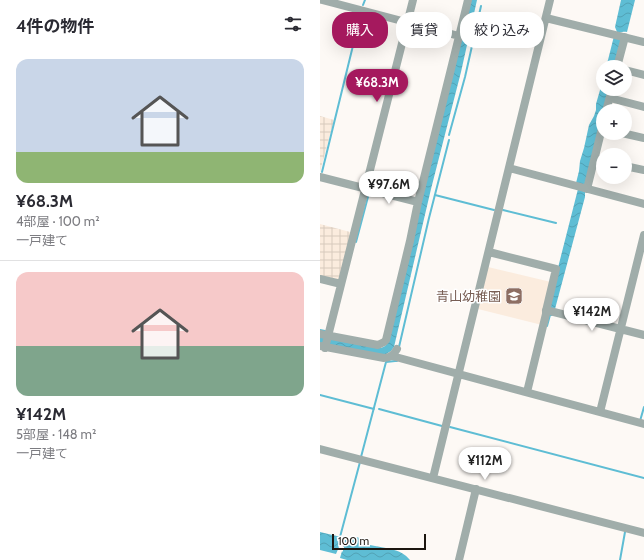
<!DOCTYPE html>
<html lang="ja">
<meta charset="utf-8">
<style>
:root{--surface:#fff;--page:#f7f7f7;--text:#2b2b33;--muted:#7c7c81;--line:#e1e1e2;--accent:#a5195e}
body{margin:0;font-family:Cabin,"Noto Sans JP",sans-serif;background:var(--page);color:var(--text);height:100vh;display:flex;flex-direction:column;font-size:15px;white-space:nowrap}
*{box-sizing:border-box;margin:0}
p{font-size:13px;color:var(--muted)}
.icon{flex:none;width:22px;height:22px;fill:none;stroke:currentColor;stroke-width:2;stroke-linecap:round;stroke-linejoin:round}
.map{position:relative;flex:1;overflow:hidden}
.details{display:flex;flex-direction:column;background:var(--surface);width:320px}
.details>*{flex:none}
.hud{position:absolute;left:12px;top:12px;width:252px;height:36px;display:flex;gap:8px}
.buttons{position:absolute;left:276px;top:60px;display:grid;gap:8px}
.buttons a{display:grid;place-items:center;width:36px;height:36px;border-radius:50%;background:var(--surface);box-shadow:0 4px 16px #0002;font-size:20px}
.scale{position:absolute;left:12px;bottom:10px;width:94px;box-sizing:border-box;padding-left:4px;border:2px solid #1c160f;border-top:0;font-size:11px;line-height:14px;white-space:nowrap;color:#1c160f;-webkit-text-stroke:3px #fff;paint-order:stroke}
.price{position:absolute;translate:-50% -34px;padding:0 9px;border-radius:14px;background:#fff;color:#222;font-size:13px;line-height:26px;filter:drop-shadow(0 1px 2px #0008)}
.price::after{content:'';position:absolute;left:50%;top:24px;width:12px;height:9px;margin-left:-6px;background:inherit;clip-path:polygon(0 0,100% 0,50% 100%)}
.price.on{background:var(--accent);color:#fff}
ul{padding:0;list-style:none}
li{display:grid;align-content:center;gap:8px;height:212px;padding:0 16px}
li+li{border-top:1px solid var(--line)}
li span{display:grid;place-items:center;height:124px;border-radius:12px;color:#555}
li>.icon{margin-inline-start:auto}
span .icon{width:72px;height:72px;fill:#fffc;stroke-width:1}
li b{font-size:17px}
h2{display:flex;justify-content:space-between;align-items:center;height:48px;padding:0 16px;font-size:17px}
.pill{padding:0 14px;border-radius:16px;background:var(--surface);box-shadow:0 4px 16px #0002;font-size:14px;line-height:36px}
.pill.on{background:var(--accent);color:#fff}
main{display:flex;flex:1;min-height:0}
.map>svg:first-child{display:block}
.built{fill:#fbecde}
.industrial{fill:url(#industrial-grid)}
.water{fill:url(#water-waves)}
.lines{fill:none;stroke-linecap:round;stroke-linejoin:round}
.stream{stroke:#5ebdd4;stroke-width:2}
.street{stroke:#a0adaa;stroke-width:8}
.labels{text-anchor:middle;stroke-width:3;stroke-linejoin:round;paint-order:stroke}
.education-label{font-size:13px;fill:#785e54;stroke:#fff;text-anchor:end}
</style>
<main>
<section class="details">
<h2>4件の物件<svg class="icon" aria-label="filters" viewBox="0 0 24 24"><path d="M4 7h16M4 17h16"/><circle cx="9" cy="7" r="2"/><circle cx="15" cy="17" r="2"/></svg></h2>
<ul>
<li><span style="background:linear-gradient(#c9d6e8 75%,#8fb573 0)"><svg class="icon" aria-label="home" viewBox="0 0 24 24"><path d="M3 11l9-7 9 7M6 9v11h12V9"/></svg></span><div><b>¥68.3M</b><p>4部屋 · 100 m²</p><p>一戸建て</p></div></li>
<li><span style="background:linear-gradient(#f6c9c9 60%,#7fa58c 0)"><svg class="icon" aria-label="home" viewBox="0 0 24 24"><path d="M3 11l9-7 9 7M6 9v11h12V9"/></svg></span><div><b>¥142M</b><p>5部屋 · 148 m²</p><p>一戸建て</p></div></li>
</ul>
</section>
<div class="map">
<svg width="324" height="560" viewBox="0 0 324 560">
<defs>
<pattern id="industrial-grid" width="8" height="8" patternUnits="userSpaceOnUse"><rect width="8" height="8" fill="#fbecde"/><path d="M0 4h8M4 0v8" fill="none" stroke="#d7cabd"/></pattern>
<pattern id="water-waves" width="16" height="10" patternUnits="userSpaceOnUse"><rect width="16" height="10" fill="#5ebdd4"/><path d="M0 5q4-4 8 0t8 0" fill="none" stroke="#51a2b5"/></pattern>
</defs>
<rect width="100%" height="100%" fill="#fdf9f5"/>
<path class="built" d="M168 267 231 282 222 325 158 309Z"/>
<path class="industrial" d="M0 116 14 120 0 172Z
M0 224 34 233 21 281 0 278Z"/>
<path class="water" d="M151 0H157L141 72 111 189 74 347 71 351 63 356 0 344V336L61 348 65 346 68 342 100 203Z
M301 0H315L307 32C303 31 302 33 297 32L295 27Z
M294 36 302 38 296 67H285L288 60Z
M283 74V89H290L283 111V117L267 182 264 185 256 183 259 171 260 161 264 148 269 125 274 116 276 110V104L282 83Z
M258 189 265 192V197L235 309 228 307Z
M0 532 21 537 19 547 16 554 0 550Z
M36 537 47 540 50 545C63 548 81 548 90 560H27L20 558 22 551 23 552V550L22 549 23 548H24V547L23 546 25 540Z"/>
<g class="lines">
<path class="stream" d="M43 5 45 0
M129 135 145 77 161 6
M2 172 41 13
M115 195 174 210
M183 210 236 223
M36 242 49 193
M227 326 230 315H232
M0 330 5 331
M79 347 109 218 129 140
M0 395 54 409
M59 409 122 426
M320 421 324 407
M130 427 324 478
M41 457 66 362 75 361H77
M20 537 40 462
M300 560 305 532"/>
<path class="street" d="M2 0 139 36
M226 18 324 42
M297 67 305 37
M305 70 324 75
M290 98 324 107
M286 111 292 89
M302 133 324 138
M275 158 283 160
M305 166 324 170
M189 168 324 204
M0 177 98 202
M267 189 283 124
M169 252 236 269 226 311V314L207 392
M0 279 21 284
M226 310 324 335
M0 334 58 345 64 342 66 340 90 241 98 202 131 69 148 0
M0 346 64 358C70 358 74 355 77 349
M5 348 93 0
M72 356 324 424
M280 412 324 235
M0 449 324 533
M113 478 230 0
M139 560 156 489"/>
</g>
<defs>
<symbol id="school-square" viewBox="-11 -11 22 22"><rect x="-9" y="-9" width="18" height="18" rx="4" fill="#8d6e63" stroke="#fff"/><path d="M0-5L7-2L0 1L-7-2ZM-4 1L0 2.5L4 1V4Q0 6-4 4Z" fill="#fff"/></symbol>
</defs>
<g fill-rule="evenodd">
<use href="#school-square" x="184" y="286" width="20" height="20"/>
</g>
<g class="labels">
<g class="education-label">
<text x="181" y="301">青山幼稚園</text>
</g>
</g>
</svg>
<div class="buttons">
<a><svg class="icon" aria-label="layers" viewBox="0 0 24 24"><path d="M12 4l9 5-9 5-9-5zM3 14l9 5 9-5"/></svg></a>
<a>+</a>
<a>−</a>
</div>
<div class="scale">100 m</div>
<b class="price on" style="left:57px;top:103px">¥68.3M</b>
<b class="price" style="left:69px;top:205px">¥97.6M</b>
<b class="price" style="left:272px;top:332px">¥142M</b>
<b class="price" style="left:165px;top:481px">¥112M</b>
<div class="hud">
<a class="pill on">購入</a>
<a class="pill">賃貸</a>
<a class="pill">絞り込み</a>
</div>
</div>
</main>
